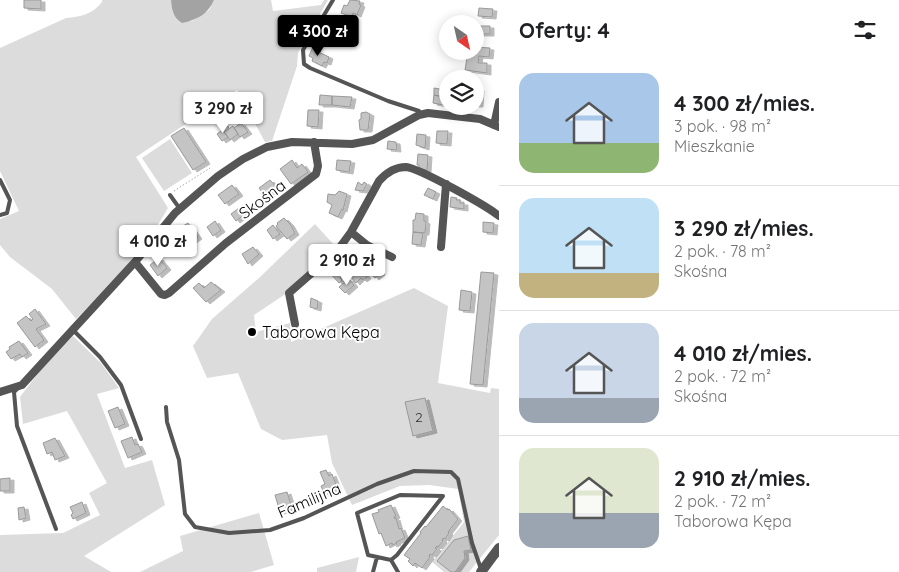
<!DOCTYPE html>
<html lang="pl">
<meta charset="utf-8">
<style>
:root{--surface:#fff;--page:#f6f6f6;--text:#202124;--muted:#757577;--line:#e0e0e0;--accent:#000}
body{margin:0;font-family:Quicksand,sans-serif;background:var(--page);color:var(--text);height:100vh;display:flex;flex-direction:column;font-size:19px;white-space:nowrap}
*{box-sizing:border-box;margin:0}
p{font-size:16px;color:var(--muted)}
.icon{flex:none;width:28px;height:28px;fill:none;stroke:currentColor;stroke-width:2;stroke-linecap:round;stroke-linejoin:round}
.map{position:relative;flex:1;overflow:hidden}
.side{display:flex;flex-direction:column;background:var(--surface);width:400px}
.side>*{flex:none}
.needle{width:32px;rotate:146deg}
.fabs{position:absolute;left:439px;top:15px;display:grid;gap:10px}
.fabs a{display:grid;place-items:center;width:45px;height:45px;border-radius:50%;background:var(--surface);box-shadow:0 2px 12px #0003;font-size:25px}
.price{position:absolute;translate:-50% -42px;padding:0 11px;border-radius:5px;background:#fff;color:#222;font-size:16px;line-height:32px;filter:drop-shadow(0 1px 2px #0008)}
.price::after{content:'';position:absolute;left:50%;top:30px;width:15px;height:11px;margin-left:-8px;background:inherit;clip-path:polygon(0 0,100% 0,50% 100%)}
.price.current{background:var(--accent);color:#fff}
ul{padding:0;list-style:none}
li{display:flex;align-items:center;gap:15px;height:125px;padding:0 20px}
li+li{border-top:1px solid var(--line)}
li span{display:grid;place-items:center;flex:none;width:140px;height:100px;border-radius:15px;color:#555}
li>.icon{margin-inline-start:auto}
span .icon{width:60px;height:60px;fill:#fffc;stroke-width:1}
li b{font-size:21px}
h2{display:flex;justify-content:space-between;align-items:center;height:60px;padding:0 20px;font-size:21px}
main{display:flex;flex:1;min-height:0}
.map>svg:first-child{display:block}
.green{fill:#dcdcdc}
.water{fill:#a3a3a3}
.building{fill:#c4c4c4;stroke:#999;filter:url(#shadow)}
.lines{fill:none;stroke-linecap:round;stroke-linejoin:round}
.path{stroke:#777;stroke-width:1;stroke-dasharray:1 2.5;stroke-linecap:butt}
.service{stroke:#555;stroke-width:4}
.minor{stroke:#555;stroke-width:8}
.tertiary{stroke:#555;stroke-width:10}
.poi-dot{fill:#000;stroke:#fff;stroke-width:2}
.labels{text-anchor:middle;stroke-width:4;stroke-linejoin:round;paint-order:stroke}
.number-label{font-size:14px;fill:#313131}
.street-label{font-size:16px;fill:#000;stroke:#fff}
.poi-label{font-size:16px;fill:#000;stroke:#fff;text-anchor:start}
</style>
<main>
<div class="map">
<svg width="499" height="572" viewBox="0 0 499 572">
<defs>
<filter id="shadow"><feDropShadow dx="4" dy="2" stdDeviation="0" flood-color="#0004"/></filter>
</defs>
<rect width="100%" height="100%" fill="#fff"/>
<path class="green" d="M102 0H171L173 14 192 21 209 10 214 0H271L273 11 321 5 324 0H328L298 53 297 66 272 141 265 142 237 90 136 157 168 208C144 250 111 286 76 319L52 289 10 257 0 245V219L19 211 0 171V48L66 18C80 17 93 14 102 2Z
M170 139 192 173 164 191 142 158Z
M315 224 336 247 287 293 254 315 256 332 290 323 291 342 414 288 448 306 438 383 490 393 491 388 499 389V535L469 572H444L432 562 464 522 458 489 429 485 400 486 352 505 332 463 327 435 282 440 261 429 238 373 207 378 193 346 212 319 259 278Z
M73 336 101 363 119 388 97 394 125 468 152 460 165 505 84 556 111 572H0V535L63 533 100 515 89 493 107 483 67 411 23 424 20 397 39 372Z
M259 513 274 565 251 572H140L183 551 180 536Z
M359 557 356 572H317V568Z"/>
<path class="water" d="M171 0H214C208 14 197 20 182 23 173 17 172 11 171 0Z"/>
<path class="building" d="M24 0H41V9L24 8Z
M350 0 360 1 359 4 361 5 357 15 353 13 352 17 341 13 344 5 347 6Z
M479 8 493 9 492 17 478 16Z
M477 26H490V34H477Z
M313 47 317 49 316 51 329 57 327 63 324 62 322 66 312 61 313 58 309 56Z
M475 47 490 48 489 57 479 56 478 63H487V73L465 70 468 51H475Z
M445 85H448V106L443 105 444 97 434 95V88L445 90Z
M475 89H480L479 105H475Z
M320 95 332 96V105H319Z
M434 95 444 97 443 105 433 103Z
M332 96 352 97 350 107 332 105Z
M308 110H319L318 127 307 126Z
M366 112 370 114 368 130H360L359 120 361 119V113Z
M241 123 248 132 240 137 234 128Z
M228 126 229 129 224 132 228 137 222 141 217 134Z
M233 126 238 134 230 140 224 132Z
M184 128 206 162 193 170 171 136Z
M437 131H448L447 144 436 143Z
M417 134 426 135 425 148 416 145Z
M388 141 396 142 397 150 387 149Z
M418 154 428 155 427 170 419 169V165H417Z
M292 160 297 168 302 164 308 172 291 184 280 169Z
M337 160 351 161 349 172 336 170Z
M270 180 277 188 265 196 259 188Z
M358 182 362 185 364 182 367 184 363 191 355 190Z
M232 185 239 194 225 204 218 195Z
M428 188 436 192 433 199 424 195Z
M339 191 347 194 343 210 342 209 338 217 329 213 332 205 327 202 328 194 335 195Z
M451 197 457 198 456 200H460V203H464V209L450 207Z
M243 205 248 212 236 221 231 214Z
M416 213 424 214V221L426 222 425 233 413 232V220H415Z
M284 218 290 224 295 233 287 239 276 226 278 224 277 223Z
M215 221 221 230 213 236 207 227Z
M483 222 494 223 493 233 483 232Z
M188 223 198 237 186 246 178 235 184 231 185 229 183 226Z
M273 225 280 234 273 239 267 230Z
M413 232 423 233 421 245 412 244Z
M253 247 259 254 248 264 242 254Z
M364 251 367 254 360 262 355 257Z
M159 258 167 268 158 276 150 265Z
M374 265 381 273 375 278 368 270Z
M361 269 367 277 363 280 361 278 356 283 351 277Z
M331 270 332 272 334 270 337 273 341 270 344 273 340 278 342 280 339 283 329 272Z
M481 272 494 273 483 385 470 384Z
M349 279 354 285 345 293 339 287Z
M211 282 221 290 206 302 193 288 199 283 204 288Z
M461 290 472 292 470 311 459 310Z
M311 298 318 301 317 309 310 307Z
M35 309 46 324 36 329 44 340 35 347 17 323 26 316 31 321 33 319 29 314Z
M19 341 28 353 22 357 20 354 11 359 6 352 10 349 9 347Z
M425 398 433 431 413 436 405 402Z
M118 407 125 424 115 428 108 411Z
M132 437 135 445 138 444 142 452 128 458 121 441Z
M55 438 65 456 55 460 52 452 47 454 43 443Z
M326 470 329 476 332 474 337 487 324 493 321 486 325 484 320 472Z
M10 478V491H0V479Z
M287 492 292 508 280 512 275 495Z
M82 502 86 513 73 519 71 515 73 513 70 507Z
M391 505 396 516 394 517 395 519 396 518 399 529 401 528 405 538 396 542 397 543 393 545 392 543 386 546 381 533 379 534 372 514 379 512 378 510Z
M443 506 448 510 449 509 458 519 448 532 449 533 445 539 443 538 442 540 443 541 438 547 437 546 435 548 437 549 432 555 430 554 429 556 430 557 422 568 415 563 413 566 408 561 410 559 404 555 421 533 420 532 425 526 426 527Z
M24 507 26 518 19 520 18 508Z
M468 536 471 550 464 551 465 558 455 572H451L437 561 454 540Z"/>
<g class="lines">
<path class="path" d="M174 191 210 168"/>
<path class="service" d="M333 0 303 50 304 64 310 68 388 101 419 111V115
M0 180 10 200 7 213 0 215
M170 195 180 209
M73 330 100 357 121 385 141 439
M18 388 14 392 17 426 56 529
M166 407 167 422 179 460 185 514 195 527 229 533 270 530 304 518 377 484 414 471 451 472 458 479 472 543 481 569
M400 495 443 496 397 555 391 560 368 555 357 513Z
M391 560 398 572
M373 572 377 557"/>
<path class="minor" d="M494 125 499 102
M351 232 367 245 392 257
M441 247 446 184
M135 262 161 294 165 295 169 293 226 243 316 174 318 166 314 142
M295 324 289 293 337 251 351 232 379 181C386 173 395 167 406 167 419 168 487 206 499 216
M0 392 22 385 135 262 175 213 218 176 243 159 267 147 292 142 352 144 373 140 419 115 428 113 480 119 499 127"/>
<path class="tertiary" d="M481 572 499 548"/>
</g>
<circle class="poi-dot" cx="252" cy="332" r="5"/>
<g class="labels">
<g class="number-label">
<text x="419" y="422">2</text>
</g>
<g class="street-label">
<text transform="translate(262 199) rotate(-37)" y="6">Skośna</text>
<text transform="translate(309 500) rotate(-23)" y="6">Familijna</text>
</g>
<g class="poi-label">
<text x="262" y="338">Taborowa Kępa</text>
</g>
</g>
</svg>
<div class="fabs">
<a><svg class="needle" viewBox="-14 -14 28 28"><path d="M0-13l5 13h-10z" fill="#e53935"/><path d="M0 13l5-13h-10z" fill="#757577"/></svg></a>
<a><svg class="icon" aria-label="layers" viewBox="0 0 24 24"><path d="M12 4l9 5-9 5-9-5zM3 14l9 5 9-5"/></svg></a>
</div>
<b class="price current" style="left:318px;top:57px">4 300 zł</b>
<b class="price" style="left:223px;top:134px">3 290 zł</b>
<b class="price" style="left:158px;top:267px">4 010 zł</b>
<b class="price" style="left:347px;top:286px">2 910 zł</b>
</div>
<section class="side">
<h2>Oferty: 4<svg class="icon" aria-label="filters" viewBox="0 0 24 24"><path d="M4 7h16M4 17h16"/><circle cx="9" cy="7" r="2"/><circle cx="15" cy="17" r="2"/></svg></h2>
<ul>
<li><span style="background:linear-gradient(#a9c7e8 70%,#8fb573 0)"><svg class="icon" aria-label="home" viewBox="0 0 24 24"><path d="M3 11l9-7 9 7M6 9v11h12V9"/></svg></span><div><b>4 300 zł/mies.</b><p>3 pok. · 98 m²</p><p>Mieszkanie</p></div></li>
<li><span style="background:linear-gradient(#bfe0f5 75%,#c2b280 0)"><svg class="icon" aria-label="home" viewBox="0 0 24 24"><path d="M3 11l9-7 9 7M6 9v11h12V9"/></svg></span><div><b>3 290 zł/mies.</b><p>2 pok. · 78 m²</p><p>Skośna</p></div></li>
<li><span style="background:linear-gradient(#c9d6e8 75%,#9aa5b1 0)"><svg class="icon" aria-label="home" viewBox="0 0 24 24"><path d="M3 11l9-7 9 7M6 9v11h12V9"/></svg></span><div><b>4 010 zł/mies.</b><p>2 pok. · 72 m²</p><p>Skośna</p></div></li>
<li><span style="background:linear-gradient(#dfe7d0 65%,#9aa5b1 0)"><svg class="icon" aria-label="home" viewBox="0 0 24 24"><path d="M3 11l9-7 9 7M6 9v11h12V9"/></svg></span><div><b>2 910 zł/mies.</b><p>2 pok. · 72 m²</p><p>Taborowa Kępa</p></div></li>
</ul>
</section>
</main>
